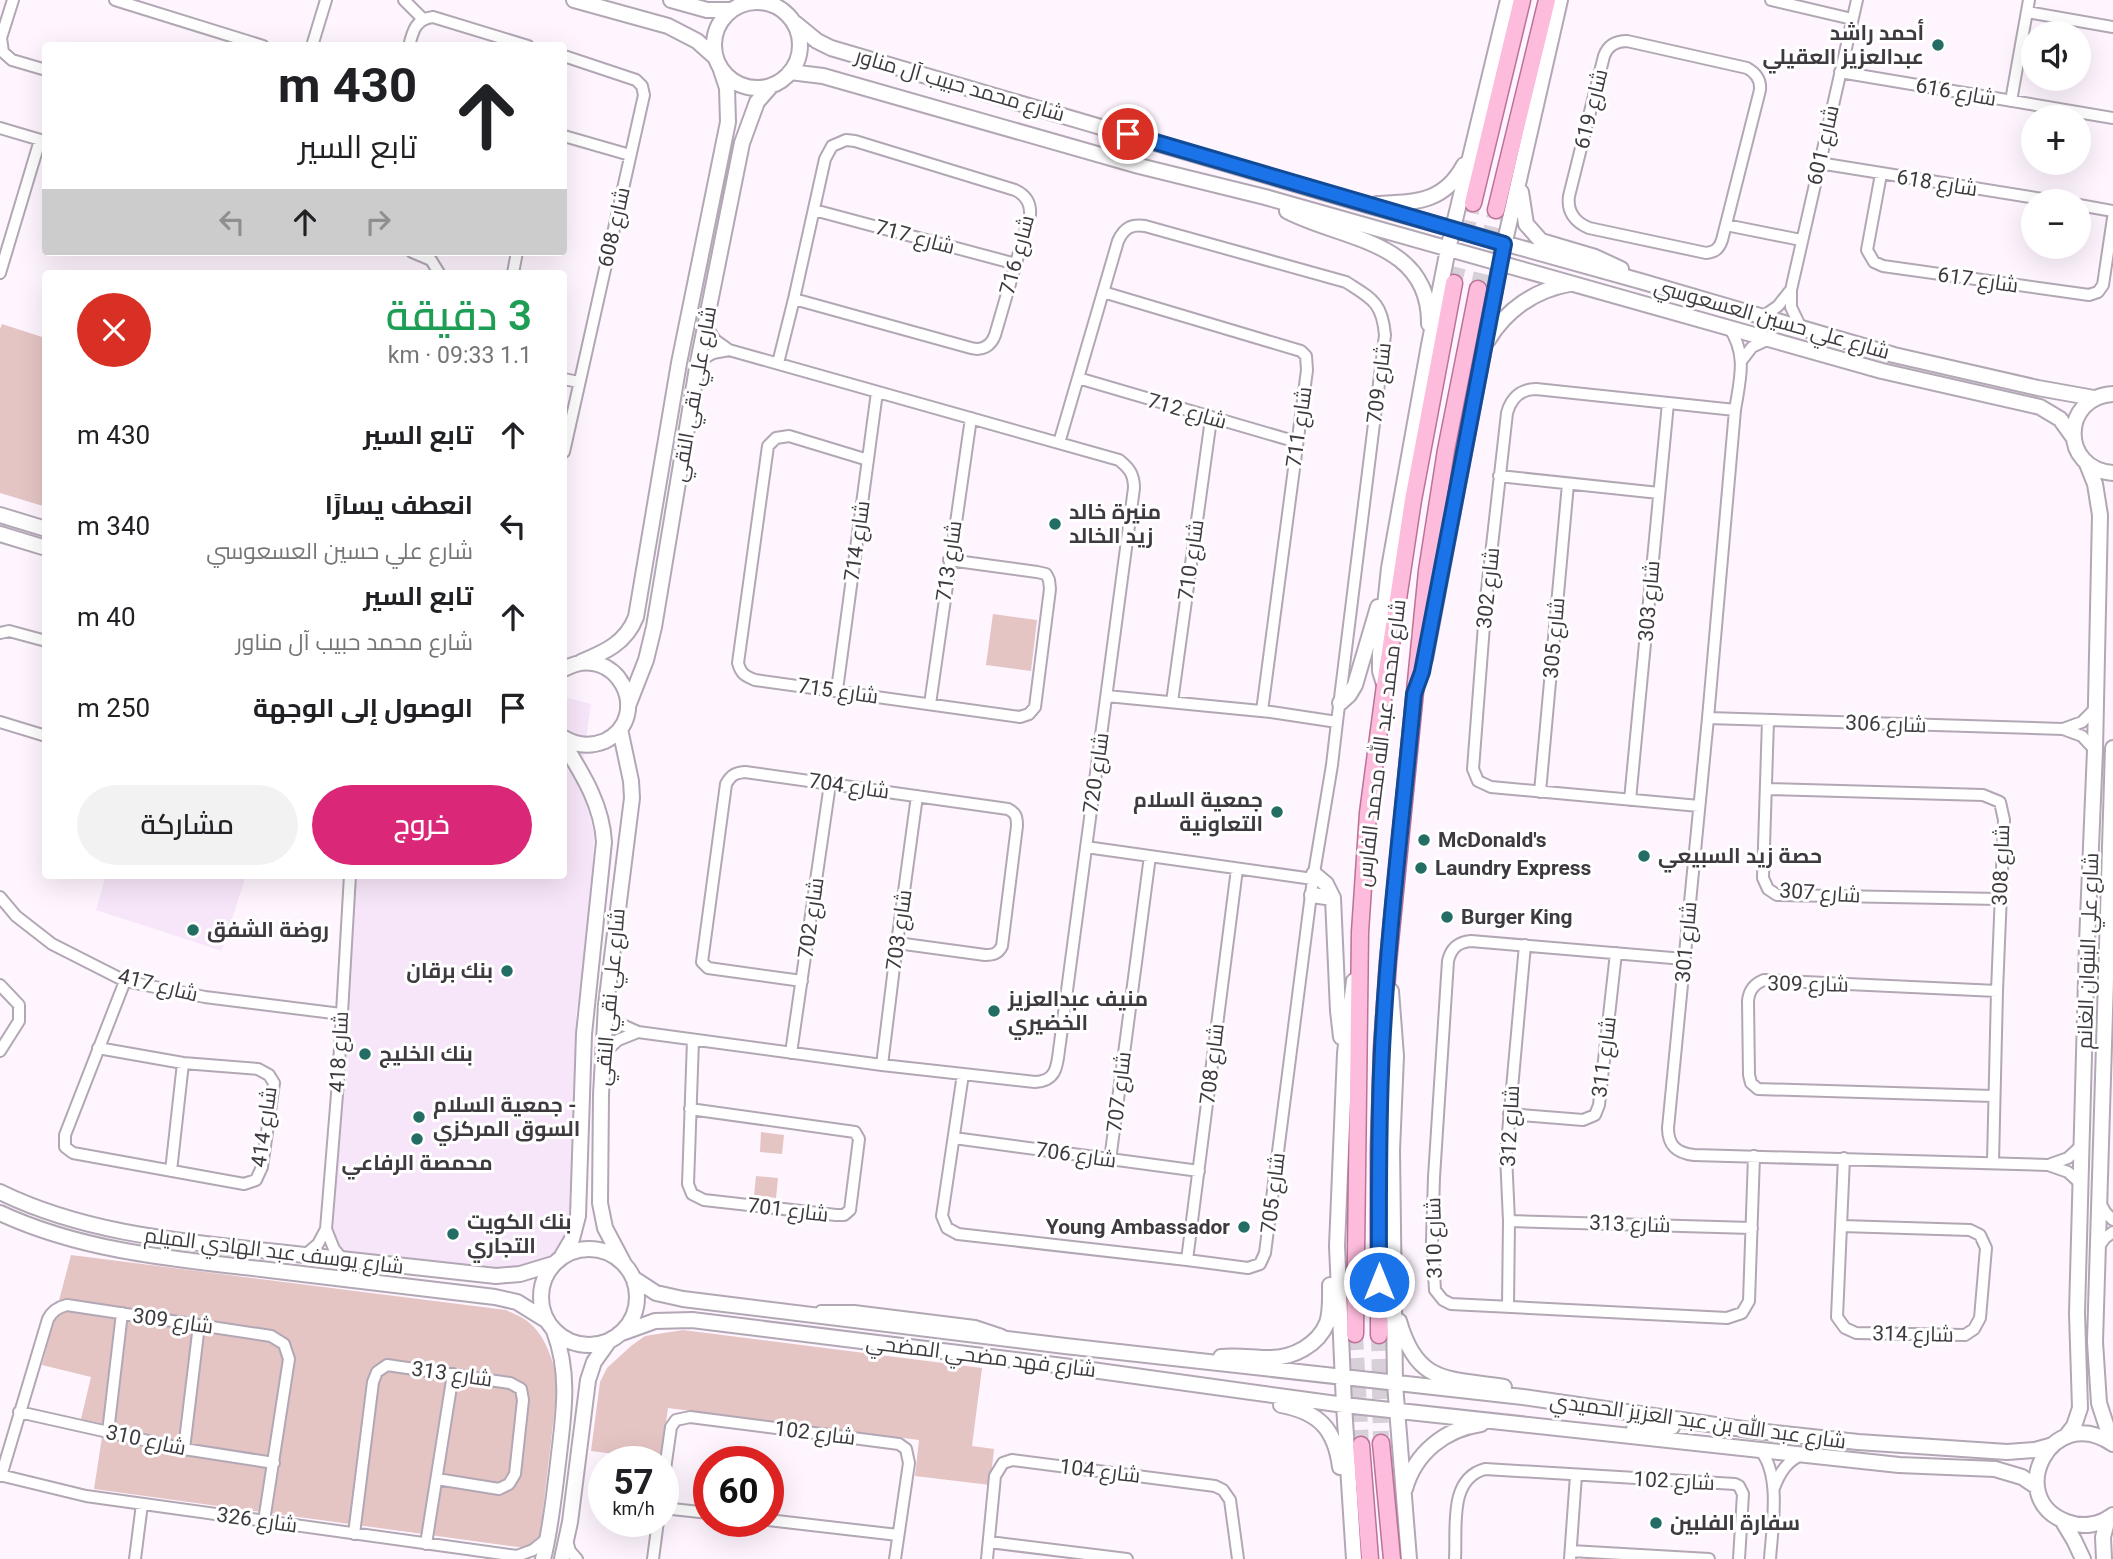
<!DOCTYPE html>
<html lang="ar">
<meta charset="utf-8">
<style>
:root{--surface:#fff;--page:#f2f2f2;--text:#202124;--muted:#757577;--accent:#db2777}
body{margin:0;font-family:Roboto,Cairo,sans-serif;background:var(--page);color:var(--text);direction:rtl;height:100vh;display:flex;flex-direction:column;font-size:26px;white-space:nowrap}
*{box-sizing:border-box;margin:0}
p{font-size:23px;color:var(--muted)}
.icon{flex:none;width:38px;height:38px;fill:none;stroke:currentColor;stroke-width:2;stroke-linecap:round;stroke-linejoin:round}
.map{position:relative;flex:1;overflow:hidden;direction:ltr}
.side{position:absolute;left:42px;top:270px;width:525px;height:609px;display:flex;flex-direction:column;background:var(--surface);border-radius:7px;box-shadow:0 7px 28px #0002;direction:rtl}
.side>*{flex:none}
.guide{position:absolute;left:42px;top:42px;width:525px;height:214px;border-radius:7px;box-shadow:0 7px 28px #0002;direction:rtl;background:#fff;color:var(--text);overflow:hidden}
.controls{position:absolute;left:2021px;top:21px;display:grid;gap:14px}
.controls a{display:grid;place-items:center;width:70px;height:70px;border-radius:50%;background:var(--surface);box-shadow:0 7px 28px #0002;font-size:35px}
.speed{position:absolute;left:588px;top:1446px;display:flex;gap:14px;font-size:35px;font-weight:700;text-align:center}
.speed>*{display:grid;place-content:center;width:91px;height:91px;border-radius:50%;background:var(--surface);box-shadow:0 7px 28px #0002;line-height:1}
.speed small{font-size:18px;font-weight:400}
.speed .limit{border:10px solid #d22;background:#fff;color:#111}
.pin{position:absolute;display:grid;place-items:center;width:60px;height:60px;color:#fff;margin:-30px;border:4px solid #fff;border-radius:50%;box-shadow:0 2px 7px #0007}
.me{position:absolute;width:77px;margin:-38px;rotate:0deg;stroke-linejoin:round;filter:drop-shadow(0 0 5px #0008)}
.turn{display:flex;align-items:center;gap:24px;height:147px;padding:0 35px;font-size:32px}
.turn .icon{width:91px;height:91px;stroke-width:2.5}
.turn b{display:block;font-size:49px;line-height:60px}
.lanes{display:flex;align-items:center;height:66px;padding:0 35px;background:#0003;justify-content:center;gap:35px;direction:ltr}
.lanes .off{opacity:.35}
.round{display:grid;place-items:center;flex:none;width:74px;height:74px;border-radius:37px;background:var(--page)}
.head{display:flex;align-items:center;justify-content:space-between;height:119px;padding:0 35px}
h1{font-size:42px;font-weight:600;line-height:52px;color:#1e9e55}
.cta{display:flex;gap:14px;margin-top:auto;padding:14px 35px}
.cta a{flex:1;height:80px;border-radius:42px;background:var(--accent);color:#fff;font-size:28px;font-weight:600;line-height:80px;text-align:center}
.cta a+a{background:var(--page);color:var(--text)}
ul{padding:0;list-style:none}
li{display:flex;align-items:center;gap:21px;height:91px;padding:0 35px}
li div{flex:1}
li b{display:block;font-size:26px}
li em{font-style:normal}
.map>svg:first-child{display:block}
.built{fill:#f7e6f9}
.green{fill:#e5c4c4}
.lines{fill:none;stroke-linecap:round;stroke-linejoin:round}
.primary-tunnel{stroke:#d8d0d9;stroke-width:16;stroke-dasharray:16 8;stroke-linecap:butt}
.street-casing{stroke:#b2a7b4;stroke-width:14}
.secondary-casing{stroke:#b2a7b4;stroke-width:18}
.primary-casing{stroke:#ba7296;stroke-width:19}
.street{stroke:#fff;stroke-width:10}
.secondary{stroke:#fff;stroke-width:14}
.primary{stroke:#fdbcdc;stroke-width:16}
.route-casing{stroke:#114b97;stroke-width:18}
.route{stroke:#1a73e8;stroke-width:12}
.poi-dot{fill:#246d65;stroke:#fff;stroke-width:2.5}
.labels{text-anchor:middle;stroke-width:6;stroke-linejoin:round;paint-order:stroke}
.poi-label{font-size:21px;font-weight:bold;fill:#3e3a3f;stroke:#fff;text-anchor:start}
.street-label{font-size:21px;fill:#3e3a3f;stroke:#fff}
</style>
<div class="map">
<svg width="2113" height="1559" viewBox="0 0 2113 1559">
<rect width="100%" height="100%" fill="#fef5ff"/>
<path class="built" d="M564,697L591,704L581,776L594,835L592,900L576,1014L577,1218L568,1240L553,1257L535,1266L503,1271L342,1253L330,1233L350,875H564Z
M106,875H246L222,951L96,910Z"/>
<path class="green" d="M2,324L45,338L46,498L43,506L0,493V329Z
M993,614L1037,620L1031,671L986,665Z
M761,1132L784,1135L782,1154L760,1152Z
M756,1176L778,1178L776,1198L754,1195Z
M71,1255L506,1310C513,1314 521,1316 527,1321C546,1335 553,1361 558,1382L540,1535C536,1544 529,1548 518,1547L94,1489L104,1424L81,1419L91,1377L42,1365Z
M683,1330L982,1368L972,1446L994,1449L990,1485L915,1476L919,1440L668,1408L661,1460L591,1451L600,1382L607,1368L631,1346L645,1336Z"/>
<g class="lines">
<path class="primary-tunnel" d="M1454,283L1473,203
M1478,289L1496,210
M1355,1334L1361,1445
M1379,1335L1381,1443"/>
<g class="street-casing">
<path id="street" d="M13,0L1,38L3,52L12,60L46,70
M115,0L263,46
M404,0L423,19
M1771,0L1852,19
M2027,12L2113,27
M1627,41L1747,68C1756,73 1761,80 1760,90L1722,240C1719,249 1715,252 1706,253L1589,228C1574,222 1567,211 1569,196L1604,56C1608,45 1616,41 1627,41Z
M312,46L326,0
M409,46C413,30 416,19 433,17L528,46
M564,56L636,80L642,86L644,95L564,452
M1840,72L2113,118
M2011,101L2029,0
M0,128L44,141
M564,136L630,155
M846,140L855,141L1015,190C1026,195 1031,203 1030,215L995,335C991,346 982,351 971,348L794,299L825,159L832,146Z
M1819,163L2055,201
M1881,174L1867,250L1874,262L1883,266L2089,295L2098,292L2103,285L2113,218
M2079,205L2113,211
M814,210L1016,264
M1726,225L1801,240
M412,252L431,260L439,273
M0,273L40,140
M513,273L517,252
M1103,292L1301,351L1306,356L1307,370L1262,711
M1762,317L1778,306L1789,292
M1728,326C1748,354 1740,379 1735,410L1708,718L1668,1128C1668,1146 1677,1153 1694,1155L2048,1165L2068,1172L2080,1183
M1801,328L1791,307V290L1857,0
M1742,360L1752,347L1769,339
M698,362L713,353L729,350
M778,363L794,299
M1078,378L1297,442
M564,379L578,382
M1059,443L1118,241C1124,228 1131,224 1145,226L1346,282C1372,299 1382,302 1385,335L1337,722L1271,712L1107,696
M868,460L789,436L776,438L768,446L738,663C741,674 745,676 755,680L1020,717L1029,714L1035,707L1050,589L1049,580L1046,574L1037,572L949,560
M1499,476L1659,493
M0,633L9,631L46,641
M837,690L877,392
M1172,702L1211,419
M930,704L971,418
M1708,718L2063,729L2082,736L2095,750
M1768,720L1763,878L1768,889L1777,895L2000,899
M0,722L46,736
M2063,729L2082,722L2096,708
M1767,789L1983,795L2000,802L2004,820L1997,991L1993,1162
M1540,792L1568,484
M1630,800L1668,403
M1699,806L1491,787L1478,781L1473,769L1486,599L1507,413C1511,398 1521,389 1536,389L1735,410
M1313,879L1332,765L1337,722
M0,897L16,916L52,944L125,981L205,997L341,1014
M1684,959L1471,941C1458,942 1451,948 1448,961L1434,1177L1432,1241L1435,1290L1443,1300L1451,1304L1727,1318L1742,1313L1749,1301L1754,1156
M802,981L708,968L702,962L726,784C731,775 735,773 745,772L1008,809C1016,813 1017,817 1017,826L1002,946C998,954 993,955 985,955L897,943
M0,985L19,1005V1021L0,1051
M606,1006L618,1023L638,1032L882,1065L1035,1082C1059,1081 1057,1062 1060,1043L1134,488C1134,474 1129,468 1119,460L729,350L715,340L706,325
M98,1048L183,1063L258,1069L269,1075L274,1083L262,1167L256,1180L244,1184L73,1153L65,1147V1135L125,981
M791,1053L830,784
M603,1054L618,1040L638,1032
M882,1065L897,943L917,796
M963,1074L942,1216L947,1228L958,1234L1187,1260L1248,1268L1260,1264L1265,1253L1313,879L1086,847
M1993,1096L1758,1089L1751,1083L1749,1075L1748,1001C1749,990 1754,984 1764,980L1997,991
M690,1109L855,1132L859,1139L850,1210L844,1215H836L704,1200L692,1194L688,1184L693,1040
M1509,1114L1583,1120L1595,1115L1599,1105L1616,953
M954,1138L1199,1171
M1110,1160L1150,856
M2051,1164L2068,1158L2081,1146
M171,1171L183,1063
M2100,1203L2106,1213L2113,1220
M1509,1221L1752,1228
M1842,1226L1970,1230L1980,1235L1986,1248L1980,1318L1974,1329L1965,1335L1856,1333L1845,1328L1837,1317L1844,1158
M326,1229L334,1249L343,1260
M2097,1249L2105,1238L2113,1232
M305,1255L318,1244L326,1229L338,1082L350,875
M1187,1260L1237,869
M1508,1306L1509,1221L1506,1155L1525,945
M821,1311H854L975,1326L1002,1335
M19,1412L184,1449L274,1463
M108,1432L122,1313
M184,1449L199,1325
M1759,1449C1782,1473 1772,1528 1770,1559
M0,1475L86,1496L517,1556L533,1550L548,1538
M1,1476L48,1319C52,1311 58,1307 67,1305L271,1336L284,1344L289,1359L264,1521
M663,1483L671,1427L676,1420L690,1417L899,1444L906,1449L909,1463L895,1559
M1774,1488C1780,1472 1787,1461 1803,1454
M663,1508L709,1513
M768,1520L898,1535
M354,1534L373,1382L377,1372L387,1365L510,1383L521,1389L523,1400L515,1474L509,1484L499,1489L437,1479
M567,1541L570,1551L577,1559
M989,1542L1127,1559
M426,1544L453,1374
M1571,1551L1709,1559
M135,1559L142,1504
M653,1559L658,1521
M987,1559L995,1476L1003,1463L1012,1460L1215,1486L1223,1490L1230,1500L1238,1559
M1455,1559C1457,1528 1448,1479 1485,1469L1735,1484L1739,1486L1743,1494L1739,1559
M1570,1559L1576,1475"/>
</g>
<g class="secondary-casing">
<path id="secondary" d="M574,0L668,26L697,41L715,57
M671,0L707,10H730
M714 45a43 43 0 1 1 86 0a43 43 0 1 1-86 0Z
M795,23L817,41L831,48L1367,205L1640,281L1894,355L2038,388L2094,398
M790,72L823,76L1139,166L1265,197L1882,371L2040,407L2060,419L2073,437
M1521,192L1526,224L1541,241L1595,257L1621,269
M1377,204C1415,202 1444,203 1464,165
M1287,211C1342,240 1430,240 1429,324
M1488,340C1506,310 1535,290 1569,284
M2113,394C2061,397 2060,469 2113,473
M0,515L46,529
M0,534L46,548
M1425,659L1500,263L1560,0
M581,662C605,652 626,643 636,617L679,363L728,122L727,88L720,67
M564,669C616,640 655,716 605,741C590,747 577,746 564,738
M1384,684L1380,671V653L1389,568L1429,345L1448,249L1508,0
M1340,703L1349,695L1355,685L1378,607
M628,706L646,660L654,627L698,362L742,143L757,102L771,86
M620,729L631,781L632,798L606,1005L601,1095L600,1203L605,1228L623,1262
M1314,874L1326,884L1333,898L1338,1011L1341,1037
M1312,895L1333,898
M1354,981L1345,1053L1337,1246L1344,1405L1354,1559
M1391,991L1396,1056L1392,1150L1395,1384L1409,1559
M0,1192C84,1233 177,1241 268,1251C344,1260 420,1268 496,1276L520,1274L553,1264
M0,1213C82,1251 172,1259 261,1269C339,1278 417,1288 495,1297L517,1302L546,1320
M541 1297a48 48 0 1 1 96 0a48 48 0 1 1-96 0Z
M562,1256L572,1239L578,1216L584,1034L604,842C602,805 583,775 564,744
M633,1278L656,1293L683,1299L1065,1346L1523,1397L1757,1431L1858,1442L2007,1452L2035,1450L2053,1445
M1399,1321C1417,1385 1448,1378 1504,1387
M619,1334L655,1321L692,1320L1063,1366L1344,1405L1899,1465L1995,1469L2022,1477L2037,1487
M1221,1357C1237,1355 1253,1358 1270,1358C1293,1358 1318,1345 1327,1323C1331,1311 1330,1298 1330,1285
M1281,1405C1319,1412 1335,1429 1340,1467
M1634,1436V1429L1639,1425L1672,1427
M2066,1436L2074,1426L2080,1408L2077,1313L2087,943L2095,750L2100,515L2095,484L2087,464
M2112,1443L2099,1403L2095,1342L2113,748
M2113,1444C2051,1401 2003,1499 2067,1522C2083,1528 2100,1525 2113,1515
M1405,1489C1415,1453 1445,1429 1481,1424
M2062,1520L2074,1540L2083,1559
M543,1559C551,1528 554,1495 558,1463C563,1418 571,1375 554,1331
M562,1559L570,1522L588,1380L594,1362L609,1341
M2104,1559L2103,1537L2108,1518"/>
</g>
<g class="primary-casing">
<path id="primary" d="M1473,203L1522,0
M1496,210L1547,0
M1355,1334L1360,932L1368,813L1385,685L1413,500L1454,283
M1379,1335V1149L1382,1049L1388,962L1427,571L1446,450L1478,289
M1381,1443L1392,1559
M1361,1445L1370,1559"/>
</g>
<use href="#street" class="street"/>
<use href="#secondary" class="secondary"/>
<use href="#primary" class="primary"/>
</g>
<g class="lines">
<g class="route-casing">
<path id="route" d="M1128,134L1504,244L1422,672L1414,694C1403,812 1388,930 1382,1049C1378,1126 1379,1204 1379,1282"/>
</g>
<use href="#route" class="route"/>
</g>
<g class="poi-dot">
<circle cx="1938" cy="45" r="7"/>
<circle cx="1055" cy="524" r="7"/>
<circle cx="1277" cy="812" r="7"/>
<circle cx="1424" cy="840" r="7"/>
<circle cx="1644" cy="856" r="7"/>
<circle cx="1421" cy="868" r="7"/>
<circle cx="1447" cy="917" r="7"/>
<circle cx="193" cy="930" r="7"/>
<circle cx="507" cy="971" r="7"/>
<circle cx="994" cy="1011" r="7"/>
<circle cx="365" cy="1054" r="7"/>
<circle cx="419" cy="1117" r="7"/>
<circle cx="417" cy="1139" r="7"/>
<circle cx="1244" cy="1227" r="7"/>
<circle cx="453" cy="1234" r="7"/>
<circle cx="1656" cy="1523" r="7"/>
</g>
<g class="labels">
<g class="poi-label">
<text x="1924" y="40" text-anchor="end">أحمد راشد<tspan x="1924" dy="24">عبدالعزيز العقيلي</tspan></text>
<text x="1069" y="519">منيرة خالد<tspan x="1069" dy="24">زيد الخالد</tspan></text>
<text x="1263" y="807" text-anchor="end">جمعية السلام<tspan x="1263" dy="24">التعاونية</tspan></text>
<text x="1438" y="847">McDonald's</text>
<text x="1658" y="863">حصة زيد السبيعي</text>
<text x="1435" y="875">Laundry Express</text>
<text x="1461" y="924">Burger King</text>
<text x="207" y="937">روضة الشفق</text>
<text x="493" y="978" text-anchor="end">بنك برقان</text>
<text x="1008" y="1006">منيف عبدالعزيز<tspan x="1008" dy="24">الخضيري</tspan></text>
<text x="379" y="1061">بنك الخليج</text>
<text x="433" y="1112">جمعية السلام -<tspan x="433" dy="24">السوق المركزي</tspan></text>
<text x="417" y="1170" text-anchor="middle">محمصة الرفاعي</text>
<text x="467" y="1229">بنك الكويت<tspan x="467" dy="24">التجاري</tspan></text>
<text x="1230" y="1234" text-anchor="end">Young Ambassador</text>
<text x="1670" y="1530">سفارة الفلبين</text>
</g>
<g class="street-label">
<text transform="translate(960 85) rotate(16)" y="7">شارع محمد حبيب آل مناور</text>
<text transform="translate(1956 92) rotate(10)" y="7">شارع 616</text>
<text transform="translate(1591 109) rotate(-76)" y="7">شارع 619</text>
<text transform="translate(1823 145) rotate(-77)" y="7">شارع 601</text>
<text transform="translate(1937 183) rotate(9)" y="7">شارع 618</text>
<text transform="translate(614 227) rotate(-77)" y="7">شارع 608</text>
<text transform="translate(915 237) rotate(15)" y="7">شارع 717</text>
<text transform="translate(1017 255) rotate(-75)" y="7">شارع 716</text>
<text transform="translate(1978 280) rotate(8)" y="7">شارع 617</text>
<text transform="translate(1772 319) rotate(16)" y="7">شارع علي حسين العسعوسي</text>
<text transform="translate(1379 383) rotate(-83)" y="7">شارع 709</text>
<text transform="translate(694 394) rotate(-80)" y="7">شارع علي نقي النقي</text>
<text transform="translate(1187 411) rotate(16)" y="7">شارع 712</text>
<text transform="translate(1299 427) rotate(-82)" y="7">شارع 711</text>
<text transform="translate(857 541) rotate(-82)" y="7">شارع 714</text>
<text transform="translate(1191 560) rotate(-82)" y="7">شارع 710</text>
<text transform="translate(949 561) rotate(-82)" y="7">شارع 713</text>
<text transform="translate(1488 588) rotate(-84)" y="7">شارع 302</text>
<text transform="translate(1649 601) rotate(-85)" y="7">شارع 303</text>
<text transform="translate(1554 638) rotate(-85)" y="7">شارع 305</text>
<text transform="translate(838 691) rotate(8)" y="7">شارع 715</text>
<text transform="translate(1886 724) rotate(2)" y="7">شارع 306</text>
<text transform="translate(1381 743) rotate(-83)" y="7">شارع محمد عبد الله محمد الفارس</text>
<text transform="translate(1096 773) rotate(-82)" y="7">شارع 720</text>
<text transform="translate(849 786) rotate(8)" y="7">شارع 704</text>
<text transform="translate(2001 865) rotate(-88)" y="7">شارع 308</text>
<text transform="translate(1820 893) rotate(4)" y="7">شارع 307</text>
<text transform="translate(811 918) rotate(-82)" y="7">شارع 702</text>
<text transform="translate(899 930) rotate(-82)" y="7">شارع 703</text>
<text transform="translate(1686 942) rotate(-85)" y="7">شارع 301</text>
<text transform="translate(2088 951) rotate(-88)" y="7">شارع علي البنوان الغانم</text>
<text transform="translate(1808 984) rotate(1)" y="7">شارع 309</text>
<text transform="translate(158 985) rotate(14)" y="7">شارع 417</text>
<text transform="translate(610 997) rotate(-85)" y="7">شارع علي نقي النقي</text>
<text transform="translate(339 1052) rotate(-87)" y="7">شارع 418</text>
<text transform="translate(1604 1057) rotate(-83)" y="7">شارع 311</text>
<text transform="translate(1212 1064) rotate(-83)" y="7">شارع 708</text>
<text transform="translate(1119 1092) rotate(-83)" y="7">شارع 707</text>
<text transform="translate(1510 1126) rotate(-87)" y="7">شارع 312</text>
<text transform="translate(264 1127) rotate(-82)" y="7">شارع 414</text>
<text transform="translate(1076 1155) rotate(8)" y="7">شارع 706</text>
<text transform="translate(1273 1193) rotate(-83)" y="7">شارع 705</text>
<text transform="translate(788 1210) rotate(7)" y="7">شارع 701</text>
<text transform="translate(1630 1224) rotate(2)" y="7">شارع 313</text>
<text transform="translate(1434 1238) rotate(-91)" y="7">شارع 310</text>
<text transform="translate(274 1251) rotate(7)" y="7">شارع يوسف عبد الهادي الميلم</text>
<text transform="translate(173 1321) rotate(8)" y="7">شارع 309</text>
<text transform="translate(1913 1334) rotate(1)" y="7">شارع 314</text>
<text transform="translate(981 1356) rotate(7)" y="7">شارع فهد مضحي المضحي</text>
<text transform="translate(452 1374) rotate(8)" y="7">شارع 313</text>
<text transform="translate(1698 1421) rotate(8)" y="7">شارع عبد الله بن عبد العزيز الحميدي</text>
<text transform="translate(815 1433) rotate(7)" y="7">شارع 102</text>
<text transform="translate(146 1440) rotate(12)" y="7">شارع 310</text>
<text transform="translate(1100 1471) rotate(7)" y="7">شارع 104</text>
<text transform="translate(1674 1481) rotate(3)" y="7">شارع 102</text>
<text transform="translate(257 1520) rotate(8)" y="7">شارع 326</text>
</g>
</g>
</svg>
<div class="controls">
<a><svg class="icon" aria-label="sound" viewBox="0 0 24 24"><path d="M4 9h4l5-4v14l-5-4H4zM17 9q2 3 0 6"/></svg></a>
<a>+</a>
<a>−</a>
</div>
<div class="speed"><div>57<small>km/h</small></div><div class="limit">60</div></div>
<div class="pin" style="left:1128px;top:134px;background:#d93025"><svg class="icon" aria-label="arrive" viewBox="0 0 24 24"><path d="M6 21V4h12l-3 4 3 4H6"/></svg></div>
<svg class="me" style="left:1379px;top:1282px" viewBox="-20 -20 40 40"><circle r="17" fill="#1a73e8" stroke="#fff" stroke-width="3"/><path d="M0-11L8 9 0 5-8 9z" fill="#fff"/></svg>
<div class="guide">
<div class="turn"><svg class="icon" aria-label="ahead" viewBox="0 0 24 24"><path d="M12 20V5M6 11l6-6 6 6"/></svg><div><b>430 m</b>تابع السير</div></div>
<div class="lanes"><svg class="icon off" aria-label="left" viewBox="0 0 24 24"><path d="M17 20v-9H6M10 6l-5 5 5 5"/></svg><svg class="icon" aria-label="ahead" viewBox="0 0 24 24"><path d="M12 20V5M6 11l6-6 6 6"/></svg><svg class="icon off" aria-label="right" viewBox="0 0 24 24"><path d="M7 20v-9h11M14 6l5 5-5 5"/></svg></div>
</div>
<section class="side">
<div class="head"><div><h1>3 دقيقة</h1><p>1.1 km · 09:33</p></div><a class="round" style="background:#d93025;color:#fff"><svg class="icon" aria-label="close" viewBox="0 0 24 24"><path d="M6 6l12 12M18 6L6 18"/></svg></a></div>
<ul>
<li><svg class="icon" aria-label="ahead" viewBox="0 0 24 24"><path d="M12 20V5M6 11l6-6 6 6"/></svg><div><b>تابع السير</b></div><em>430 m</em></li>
<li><svg class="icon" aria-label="left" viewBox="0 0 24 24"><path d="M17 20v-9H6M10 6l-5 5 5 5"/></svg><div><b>انعطف يسارًا</b><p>شارع علي حسين العسعوسي</p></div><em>340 m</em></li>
<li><svg class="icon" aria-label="ahead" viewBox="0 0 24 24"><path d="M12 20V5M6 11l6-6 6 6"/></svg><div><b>تابع السير</b><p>شارع محمد حبيب آل مناور</p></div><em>40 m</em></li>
<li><svg class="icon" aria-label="arrive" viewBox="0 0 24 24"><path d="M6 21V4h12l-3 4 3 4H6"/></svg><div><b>الوصول إلى الوجهة</b></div><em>250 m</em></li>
</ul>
<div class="cta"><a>خروج</a><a>مشاركة</a></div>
</section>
</div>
